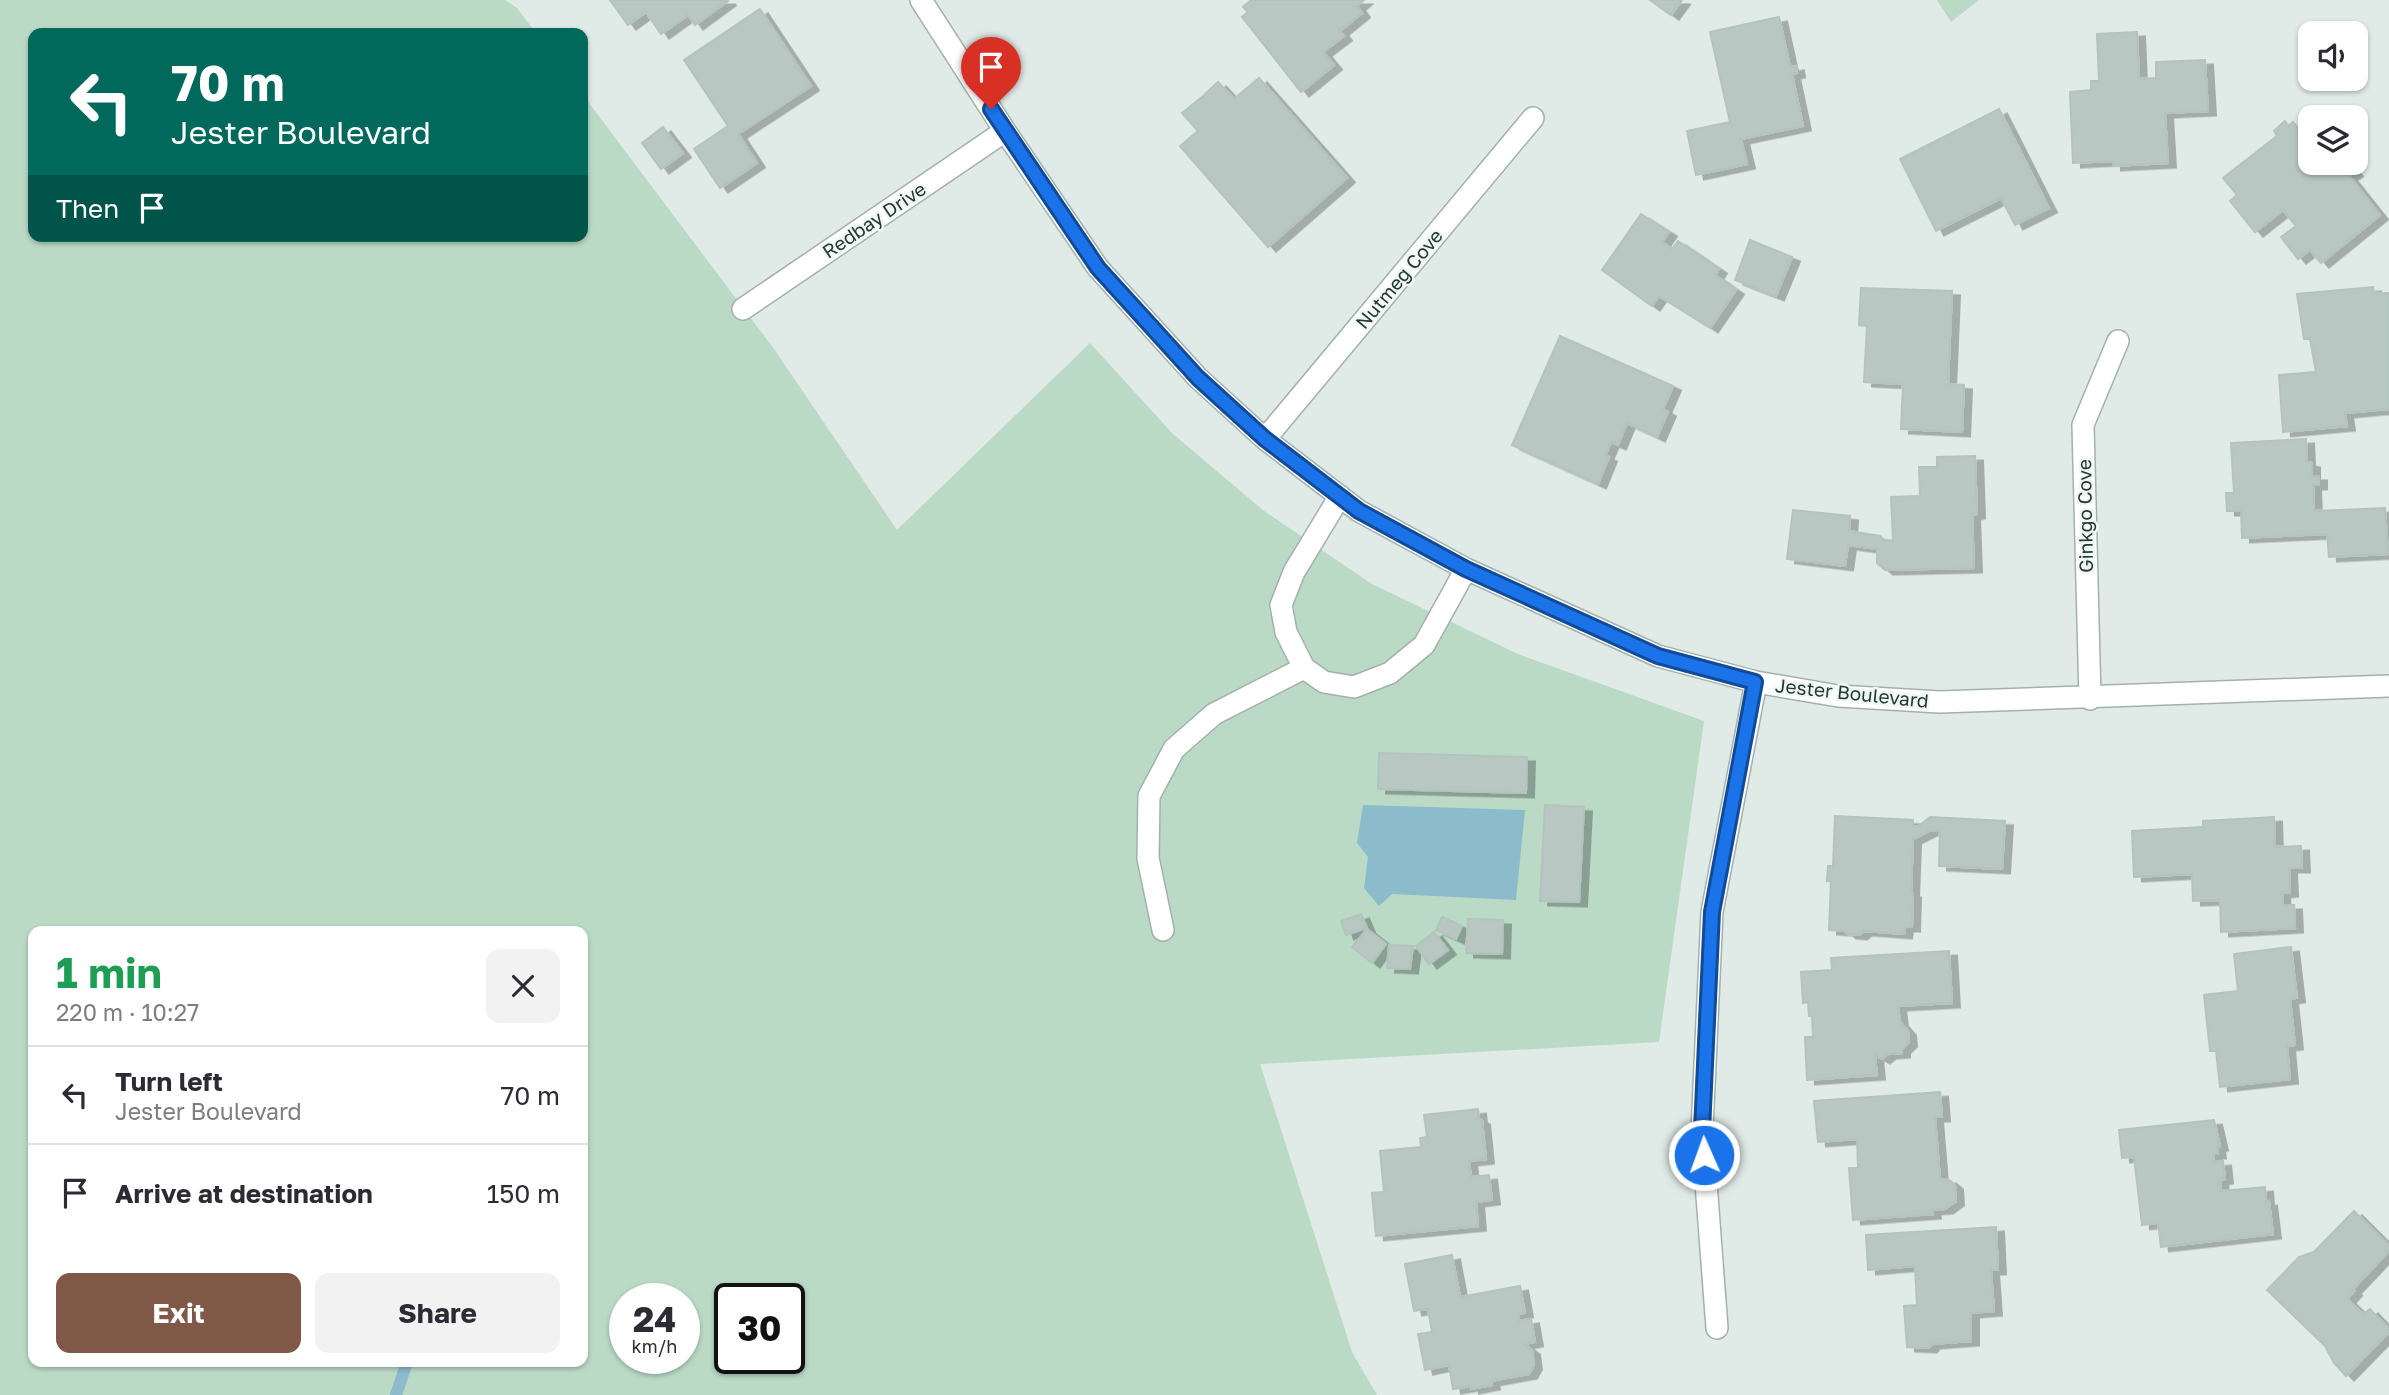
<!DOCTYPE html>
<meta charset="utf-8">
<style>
:root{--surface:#fff;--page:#f2f2f3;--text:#2b2b33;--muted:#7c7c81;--line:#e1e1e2;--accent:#805848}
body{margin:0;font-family:"Golos Text",sans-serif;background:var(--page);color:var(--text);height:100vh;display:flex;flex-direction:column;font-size:26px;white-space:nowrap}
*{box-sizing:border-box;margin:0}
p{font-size:23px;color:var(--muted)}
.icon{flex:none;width:38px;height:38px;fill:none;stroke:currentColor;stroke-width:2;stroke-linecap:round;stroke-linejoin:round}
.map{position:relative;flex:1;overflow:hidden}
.side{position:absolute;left:28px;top:926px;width:560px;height:441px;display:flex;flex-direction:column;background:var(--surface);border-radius:14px;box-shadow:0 2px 5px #0004}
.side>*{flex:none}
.hud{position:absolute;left:28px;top:28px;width:560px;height:214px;border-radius:14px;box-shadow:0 2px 5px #0004;background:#00695c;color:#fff;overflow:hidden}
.tools{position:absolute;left:2298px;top:21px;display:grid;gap:14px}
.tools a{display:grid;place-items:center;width:70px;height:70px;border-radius:14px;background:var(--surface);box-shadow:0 2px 5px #0004;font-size:35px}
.speed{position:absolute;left:609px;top:1283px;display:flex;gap:14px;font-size:35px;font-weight:700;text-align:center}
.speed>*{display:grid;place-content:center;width:91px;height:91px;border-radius:50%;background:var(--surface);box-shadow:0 2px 5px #0004;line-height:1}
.speed small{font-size:18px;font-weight:400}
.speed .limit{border:4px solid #111;border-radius:10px;background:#fff;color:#111}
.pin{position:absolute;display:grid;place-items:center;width:60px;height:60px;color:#fff;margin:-72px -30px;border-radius:50% 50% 50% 0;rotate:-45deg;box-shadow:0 0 7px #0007}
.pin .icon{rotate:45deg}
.me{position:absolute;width:77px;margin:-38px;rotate:358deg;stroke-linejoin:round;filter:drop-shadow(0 0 5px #0008)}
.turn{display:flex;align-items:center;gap:24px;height:147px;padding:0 28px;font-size:32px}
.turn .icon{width:91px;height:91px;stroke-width:2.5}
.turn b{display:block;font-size:49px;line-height:60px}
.then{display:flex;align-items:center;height:66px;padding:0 28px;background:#0003;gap:14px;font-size:26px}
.round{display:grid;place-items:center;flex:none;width:74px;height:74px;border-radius:14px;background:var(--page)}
.overview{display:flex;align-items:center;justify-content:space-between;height:119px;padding:0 28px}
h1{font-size:42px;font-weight:700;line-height:52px;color:#1e9e55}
.action{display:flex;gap:14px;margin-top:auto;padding:14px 28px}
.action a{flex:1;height:80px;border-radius:14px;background:var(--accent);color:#fff;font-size:28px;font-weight:700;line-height:80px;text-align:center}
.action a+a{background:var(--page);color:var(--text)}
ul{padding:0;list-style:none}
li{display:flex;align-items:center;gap:21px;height:98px;padding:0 28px;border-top:2px solid var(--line)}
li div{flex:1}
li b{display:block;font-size:26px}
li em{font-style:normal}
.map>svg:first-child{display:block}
.green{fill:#badac6;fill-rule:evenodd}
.water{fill:#8cbbcc}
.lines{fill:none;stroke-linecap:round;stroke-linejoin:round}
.stream{stroke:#8cbbcc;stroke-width:12}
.building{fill:#b9c7c3;stroke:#b3c3be;stroke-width:2;filter:url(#shadow)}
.minor-casing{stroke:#a3b1ae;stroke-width:24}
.minor{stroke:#fff;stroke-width:21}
.route-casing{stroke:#114b97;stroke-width:18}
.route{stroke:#1a73e8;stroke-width:12}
.labels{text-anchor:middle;stroke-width:5;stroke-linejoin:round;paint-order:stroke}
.street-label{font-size:19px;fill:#223935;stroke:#f0f7f4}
</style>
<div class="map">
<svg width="2389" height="1395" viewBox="0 0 2389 1395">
<defs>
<filter id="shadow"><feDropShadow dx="8" dy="4.5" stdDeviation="0" flood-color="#0004"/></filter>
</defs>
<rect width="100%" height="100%" fill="#e0eae7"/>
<path class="green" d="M0,0H505L517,8L536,33H33V236H583V95L774,349L897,530L1090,343L1173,434L1264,511L1372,584L1518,654L1704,721L1659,1042L1260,1064L1352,1352L1377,1395H0ZM33,931H583V1362H33ZM625,1298H684V1358H625ZM730,1298H789V1358H730Z
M1937,0H1979L1951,22Z"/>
<path class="water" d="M1363,805L1525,810L1516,900L1392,894L1379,906L1364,888L1368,857L1357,843Z"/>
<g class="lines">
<path class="stream" d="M396,1395L407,1362"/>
</g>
<path class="building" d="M610,0H727L728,1L695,25L688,15L661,34L646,12L628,25Z
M1251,0H1364L1357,6L1362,13L1340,31L1344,36L1323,52L1334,65L1301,92L1242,17L1248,12L1243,7Z
M1650,0H1682L1671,15Z
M760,9L811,86L738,134L757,163L720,188L694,149L728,126L684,60Z
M1779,17L1790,67L1796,66L1797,73L1792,74L1803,126L1741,139L1747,164L1696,175L1687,131L1730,122L1710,32Z
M2137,32L2139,79L2156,78V62L2205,60L2208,111L2165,113L2168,163L2113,166V161L2073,163L2070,92L2091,90V81H2099L2097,34Z
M1259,78L1347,178L1268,247L1180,146L1198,131L1182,113L1203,96L1218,82L1234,99Z
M1999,109L2049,208L2015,225L2001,198L1936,231L1900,159Z
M2285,121L2288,126L2293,122L2310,143V163H2340L2346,170L2351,167L2355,172L2349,176L2380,215L2321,263L2310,250L2298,259L2281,237L2296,226L2283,210L2255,232L2230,201L2237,195L2223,178L2277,136L2274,131Z
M663,127L683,153L661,169L642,143Z
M1641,214L1669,232L1662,242L1672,249L1678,241L1719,269L1715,275L1736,290L1710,328L1659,296L1652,306L1602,270Z
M1750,240L1792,257L1776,296L1735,280Z
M2373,287L2374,294L2389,293V409L2345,413L2347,426L2283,432L2279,375L2316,372L2310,339H2304L2297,294Z
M1861,288L1952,291L1948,384L1964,385L1962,432L1901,429L1903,384L1864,382L1867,326L1859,325Z
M1560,336L1673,386L1663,409L1668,412L1657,437L1627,423L1618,445L1611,442L1605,456L1609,457L1598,484L1512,445Z
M2306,439L2307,462L2312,463V476H2319V485H2313L2314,511L2385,508L2388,554L2329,557L2327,534L2242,538L2241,511H2227L2226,493H2234L2231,443Z
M1975,456L1977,514L1972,515L1974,568L1885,570L1877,563V549L1848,545L1845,566L1787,559L1793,510L1850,516L1849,531L1880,536L1885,541L1893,540L1891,497L1920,496L1919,467H1937V457Z
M1379,753L1527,757L1526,793L1378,789Z
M1545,805L1584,807L1579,902L1540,901Z
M1835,816L1913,820V826H1919L1930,817L2005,821L2002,869L1939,866L1940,831H1929L1913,839L1911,893H1913L1912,927H1905L1904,934L1864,931L1859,935L1848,934L1845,931L1829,930L1831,881H1827L1828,866H1833Z
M2274,817L2275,847L2301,846L2302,868H2289L2290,892L2282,893L2283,905H2294L2295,928L2221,932L2220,900L2193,901L2192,874L2134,877L2132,831L2203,827V821Z
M1361,914L1367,928L1346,935L1341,921Z
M1442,917L1462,926L1456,939L1436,930Z
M1468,919L1503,920L1502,954L1466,953Z
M1367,929L1386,944L1372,963L1352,947Z
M1434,932L1448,950L1429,964L1416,946Z
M1389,945L1413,946L1410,969L1387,968Z
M2291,947L2297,998L2290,999L2295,1045L2287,1046L2290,1079L2220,1087L2216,1051H2210L2204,995L2238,991L2234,954Z
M1949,951L1952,1003L1898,1006L1900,1022L1908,1031L1909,1042L1902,1049V1053L1888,1054L1882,1059L1875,1055L1877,1075L1807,1080L1805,1037H1813L1812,1016H1809L1808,1002L1803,1003L1801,972L1832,970L1831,958Z
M1940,1092L1942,1117H1935L1940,1179H1948L1955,1185L1956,1201L1945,1209L1932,1210L1933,1214L1853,1220L1849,1168H1858L1857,1139L1818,1142L1814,1101Z
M1478,1109L1479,1119L1482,1120L1486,1159L1469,1161L1471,1177L1489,1175L1492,1200L1476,1202L1478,1226L1376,1236L1372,1193L1384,1192L1380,1151L1421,1147L1420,1138L1427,1137L1424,1115Z
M2214,1120L2220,1146L2217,1147L2218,1154H2213L2214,1162L2223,1161L2225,1179L2220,1180L2221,1191L2265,1187L2266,1202L2269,1201L2273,1234L2161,1247L2158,1223L2142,1225L2134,1157L2122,1158L2119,1130Z
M2354,1211L2389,1246V1251L2352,1290L2354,1291L2347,1299L2363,1314L2370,1309L2389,1329V1332L2346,1376L2334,1363L2325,1346L2267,1290L2299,1257L2314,1252Z
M1996,1227L1998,1270H1991L1994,1311L1971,1313V1341L1932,1344L1929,1348L1907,1347L1904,1306L1917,1305L1915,1266L1868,1270L1866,1235Z
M1452,1255L1460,1297L1520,1286L1525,1313L1518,1314L1519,1321L1531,1319L1535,1342L1524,1344L1532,1350L1534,1365L1529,1374L1491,1381L1492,1385L1471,1389V1386L1453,1389L1449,1365L1425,1370L1418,1334L1432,1332L1428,1309L1414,1311L1405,1264Z"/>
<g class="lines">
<g class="minor-casing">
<path id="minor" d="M921,0L1005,131L1098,268L1198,378L1265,439L1359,511L1466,569L1658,656L1756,682L1838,696L1940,702L2389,686
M743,309L1005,131
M1265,439L1533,118
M1340,496L1294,572L1281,605L1286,632L1304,668L1324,682L1354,687L1390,673L1424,645L1466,569
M2090,699L2083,425L2118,341
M1163,930L1148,858L1149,796L1174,749L1214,714L1304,668
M1717,1328L1702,1130L1712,912L1756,682"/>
</g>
<use href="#minor" class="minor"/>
</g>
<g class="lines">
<g class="route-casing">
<path id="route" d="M991,109L1098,268L1198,378L1265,439L1359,511L1466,569L1658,656L1755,682L1712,912L1702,1130L1704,1155"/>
</g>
<use href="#route" class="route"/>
</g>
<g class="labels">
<g class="street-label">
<text transform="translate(874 220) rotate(-34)" y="7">Redbay Drive</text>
<text transform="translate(1399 279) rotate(-50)" y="7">Nutmeg Cove</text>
<text transform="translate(2085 516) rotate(-91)" y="7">Ginkgo Cove</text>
<text transform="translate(1852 693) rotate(6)" y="7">Jester Boulevard</text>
</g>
</g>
</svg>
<div class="tools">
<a><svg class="icon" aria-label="sound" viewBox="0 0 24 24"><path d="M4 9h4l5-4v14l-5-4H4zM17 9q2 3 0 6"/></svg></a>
<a><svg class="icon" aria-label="layers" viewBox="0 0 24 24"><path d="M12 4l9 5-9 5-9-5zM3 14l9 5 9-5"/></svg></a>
</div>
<div class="speed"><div>24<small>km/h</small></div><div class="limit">30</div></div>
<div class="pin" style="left:991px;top:109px;background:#d93025"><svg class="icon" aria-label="arrive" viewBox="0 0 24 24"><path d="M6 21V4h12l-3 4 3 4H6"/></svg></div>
<svg class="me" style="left:1704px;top:1155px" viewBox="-20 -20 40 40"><circle r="17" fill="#1a73e8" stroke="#fff" stroke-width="3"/><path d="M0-11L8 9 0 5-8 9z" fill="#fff"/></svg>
<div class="hud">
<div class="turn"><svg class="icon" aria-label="left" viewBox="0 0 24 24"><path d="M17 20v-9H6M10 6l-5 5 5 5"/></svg><div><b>70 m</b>Jester Boulevard</div></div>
<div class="then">Then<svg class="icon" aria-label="arrive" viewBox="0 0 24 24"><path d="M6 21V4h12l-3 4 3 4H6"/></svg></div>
</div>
<section class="side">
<div class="overview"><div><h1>1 min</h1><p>220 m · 10:27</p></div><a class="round"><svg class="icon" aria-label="close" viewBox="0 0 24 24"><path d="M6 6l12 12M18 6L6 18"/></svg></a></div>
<ul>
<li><svg class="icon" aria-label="left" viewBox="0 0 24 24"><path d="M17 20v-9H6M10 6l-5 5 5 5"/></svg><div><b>Turn left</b><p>Jester Boulevard</p></div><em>70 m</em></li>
<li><svg class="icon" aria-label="arrive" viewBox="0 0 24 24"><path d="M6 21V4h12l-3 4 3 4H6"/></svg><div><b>Arrive at destination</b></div><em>150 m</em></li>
</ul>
<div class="action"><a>Exit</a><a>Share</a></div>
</section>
</div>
